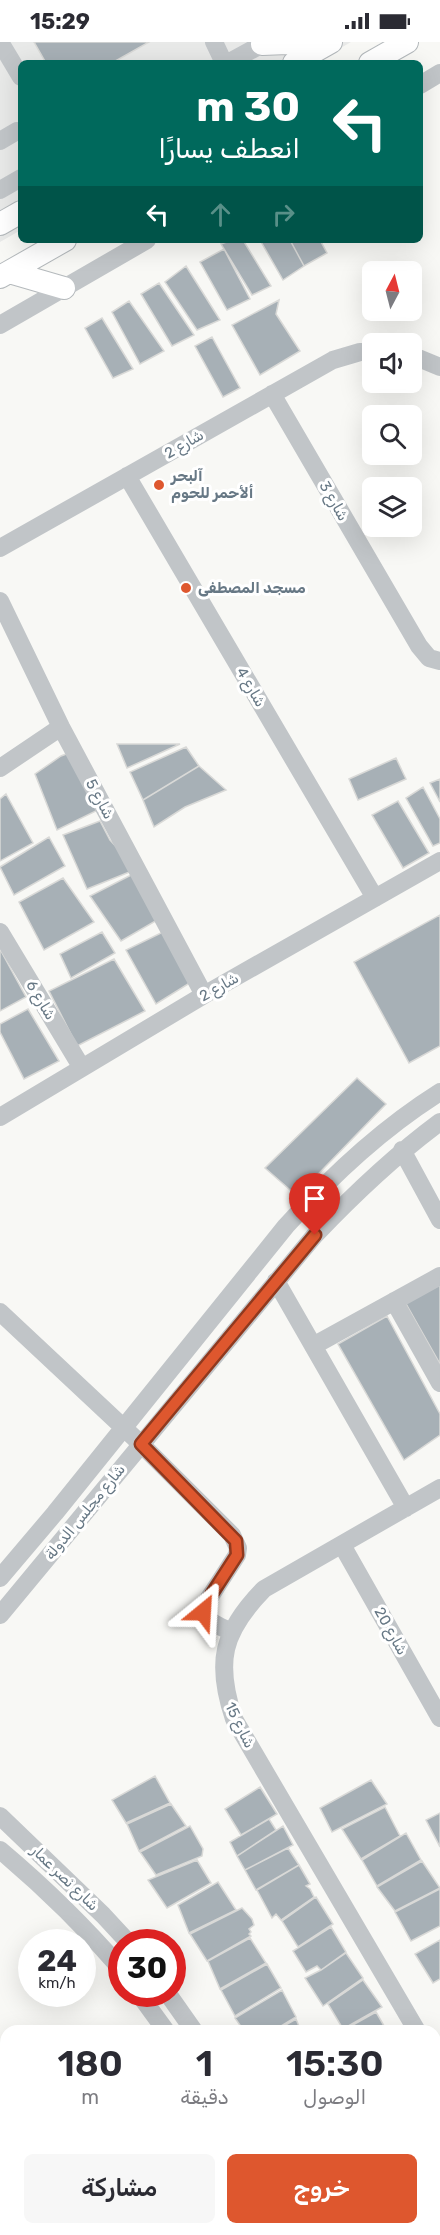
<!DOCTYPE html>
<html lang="ar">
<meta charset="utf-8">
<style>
:root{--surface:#fff;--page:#f7f7f7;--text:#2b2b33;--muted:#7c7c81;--accent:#de572e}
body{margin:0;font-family:Rubik,Cairo,sans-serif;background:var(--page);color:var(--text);direction:rtl;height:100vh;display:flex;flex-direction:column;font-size:22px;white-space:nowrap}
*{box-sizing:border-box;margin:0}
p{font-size:20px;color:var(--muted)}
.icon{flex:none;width:33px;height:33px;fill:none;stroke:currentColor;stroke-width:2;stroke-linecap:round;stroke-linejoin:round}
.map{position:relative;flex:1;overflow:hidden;direction:ltr}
.drawer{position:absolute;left:0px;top:1983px;width:441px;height:210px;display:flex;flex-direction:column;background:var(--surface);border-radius:18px 18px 0 0;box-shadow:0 6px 24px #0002;direction:rtl}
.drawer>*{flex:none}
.hud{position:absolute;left:18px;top:18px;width:405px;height:183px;border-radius:9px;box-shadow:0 6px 24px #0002;direction:rtl;background:#00695c;color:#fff;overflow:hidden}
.needle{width:39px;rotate:7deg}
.controls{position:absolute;left:362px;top:219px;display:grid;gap:12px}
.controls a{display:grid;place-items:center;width:60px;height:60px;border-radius:9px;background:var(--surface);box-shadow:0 6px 24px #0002;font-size:30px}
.speed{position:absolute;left:18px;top:1887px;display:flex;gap:12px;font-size:30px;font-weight:700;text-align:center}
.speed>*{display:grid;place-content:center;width:78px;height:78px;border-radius:50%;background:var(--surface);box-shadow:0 6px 24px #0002;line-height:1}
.speed small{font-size:15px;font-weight:400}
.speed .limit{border:9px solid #d22;background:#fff;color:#111}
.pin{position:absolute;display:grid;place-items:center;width:51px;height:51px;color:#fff;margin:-62px -26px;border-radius:50% 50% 50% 0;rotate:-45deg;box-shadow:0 0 6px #0007}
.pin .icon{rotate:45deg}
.me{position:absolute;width:66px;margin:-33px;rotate:27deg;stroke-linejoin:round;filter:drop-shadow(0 0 4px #0008)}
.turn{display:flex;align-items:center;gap:21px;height:126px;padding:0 24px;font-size:27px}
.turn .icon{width:78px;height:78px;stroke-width:2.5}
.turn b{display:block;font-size:42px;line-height:51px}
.lanes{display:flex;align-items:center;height:57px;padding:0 24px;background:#0003;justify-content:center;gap:30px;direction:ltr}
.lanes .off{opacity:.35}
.eta{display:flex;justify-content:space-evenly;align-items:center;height:102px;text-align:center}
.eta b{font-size:36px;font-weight:600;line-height:42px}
.primary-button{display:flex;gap:12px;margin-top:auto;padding:12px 24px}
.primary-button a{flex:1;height:69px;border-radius:9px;background:var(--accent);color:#fff;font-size:24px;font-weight:600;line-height:69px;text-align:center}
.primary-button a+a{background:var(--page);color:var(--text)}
.status{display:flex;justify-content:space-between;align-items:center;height:42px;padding:0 30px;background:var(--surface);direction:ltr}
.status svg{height:16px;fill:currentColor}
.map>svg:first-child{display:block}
.built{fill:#e8e9e8}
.building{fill:#a7b0b6;stroke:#d9d9d7;stroke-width:1.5}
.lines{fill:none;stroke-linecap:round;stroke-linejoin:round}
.major-casing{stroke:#b4b9bc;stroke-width:24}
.minor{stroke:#c1c5c8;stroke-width:18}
.major{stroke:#fff;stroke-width:22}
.route-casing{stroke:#90391e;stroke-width:15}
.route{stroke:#de572e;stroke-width:10}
.poi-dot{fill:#de572e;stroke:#fff;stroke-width:2}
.labels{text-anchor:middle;stroke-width:6;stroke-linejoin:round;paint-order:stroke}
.street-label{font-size:15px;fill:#677885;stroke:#fff}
.poi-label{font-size:15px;font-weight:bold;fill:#677885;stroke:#fff;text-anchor:start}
</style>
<div class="status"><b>15:29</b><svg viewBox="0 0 49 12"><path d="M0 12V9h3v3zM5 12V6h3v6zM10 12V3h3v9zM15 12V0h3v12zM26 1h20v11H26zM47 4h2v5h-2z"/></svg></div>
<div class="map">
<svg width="440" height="2193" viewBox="0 0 440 2193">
<rect width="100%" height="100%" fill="#f8f8f5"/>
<path class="built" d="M0,0H351L315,21H21V188L0,200Z"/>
<path class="building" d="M34,0H149L112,21H46Z
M232,198H243L271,244L252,253L221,202Z
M260,198H290L304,224L283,238Z
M290,198H320L327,211L304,224Z
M224,207L250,257L227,268L200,220Z
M186,224L220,278L197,288L165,240Z
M159,241L194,293L172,304L141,252Z
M279,258L276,272L300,309L260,333L232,283Z
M129,259L164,309L140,322L112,270Z
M102,276L133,327L113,336L85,286Z
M212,295L240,346L223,355L195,304Z
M117,702H180L127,726Z
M186,705L199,724L143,758L130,730Z
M74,709L98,768L57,788L35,732L61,714Z
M396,716L406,737L358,758L349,737Z
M199,724L226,748L185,765L154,785L143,758Z
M440,737V760L430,741Z
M423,745L440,777V801L433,804L406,756Z
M6,752L33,801L0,819V757Z
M398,759L429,811L403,826L372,773Z
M100,779L110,798L137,827L87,847L63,793Z
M49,795L65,824L14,853L0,825Z
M135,831L159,877L121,899L90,854Z
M63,836L94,880L44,908L19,860Z
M440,873V1004L409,1021L354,920Z
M165,889L193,939L156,962L126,908Z
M102,890L115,911L71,936L60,912Z
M1,909L26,955L0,969V910Z
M114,917L145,969L77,1004L49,949Z
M28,967L59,1019L24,1037L0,990V982Z
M357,1036L386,1062L297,1154L265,1126Z
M440,1243V1322L405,1260Z
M387,1274L440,1372V1393L404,1418L338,1302Z
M155,1734L170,1761L126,1781L112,1758Z
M371,1738L387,1762L332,1790L320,1766Z
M260,1745L277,1772L241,1793L225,1767Z
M171,1762L186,1784L139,1809L127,1782Z
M385,1765L400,1794L361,1817L342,1787Z
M440,1771V1805L426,1778Z
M269,1777L276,1788L237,1814L230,1800Z
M190,1784L203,1807L202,1814L156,1833L140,1810Z
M283,1784L293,1803L245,1828L237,1814Z
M406,1791L421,1818L377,1844L362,1818Z
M288,1806L299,1823L256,1848L245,1828Z
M197,1818L211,1841L167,1866L148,1838Z
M422,1819L440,1846L395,1869L377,1845Z
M299,1823L310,1842L306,1844L310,1847L314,1855L281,1878L276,1872L272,1876L257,1848Z
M218,1840L236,1868L189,1891L178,1863Z
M440,1847V1884L411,1899L395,1870Z
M316,1855L333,1882L298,1905L282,1879Z
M242,1866L252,1877L254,1883L249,1887L251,1890L249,1892L251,1894L207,1919L190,1892Z
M331,1885L346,1910L321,1928L317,1924L306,1930L293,1909Z
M250,1896L266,1921L220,1947L208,1919Z
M440,1898V1937L433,1941L415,1912Z
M346,1911L363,1936L323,1964L305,1936L321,1928Z
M267,1922L281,1946L235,1974L221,1948Z
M363,1938L382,1965L343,1987L328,1962Z
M282,1948L296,1975L273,1989H244L235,1976Z
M376,1970L387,1989H342Z
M296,1977L301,1989H275Z
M435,2060L440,2069V2078L435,2081Z
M440,2095V2138L435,2129V2098Z
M435,2131L440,2140V2152L435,2155Z
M351,2187H383L372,2193H355Z"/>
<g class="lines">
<g class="major-casing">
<path id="major" d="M262,2L313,0
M294,21L331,0
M370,21L407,0
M0,182L21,170
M9,230L64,246
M0,235L65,198"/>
</g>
<path class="minor" d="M0,0L21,35
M214,0L224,21
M228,21L266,0
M420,43L440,31
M0,99L17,89
M0,148L21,136
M0,283L147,198
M411,313L440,325
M272,352L419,604L429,616L440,619
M127,434L375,856
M0,506L333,318L360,310H372
M0,559L61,685L204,953
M0,726L61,685
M0,890L82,1026
M0,1075L204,953L440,819
M402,1108L440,1178
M276,1239L406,1466
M394,1259L440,1341
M0,1270L141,1402L232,1493L238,1506L237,1513L204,1564C203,1580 220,1584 232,1590
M313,1304L440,1234
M342,1503L440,1676
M0,1536L55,1471L286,1184C332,1133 381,1087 440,1050
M0,1573L315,1193C354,1152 394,1114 440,1080
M0,1774L103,1873L128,1900
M0,1808C44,1845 84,1884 122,1928
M139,1952L166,1989
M168,1952L194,1989
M417,1989L234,1677C215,1620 222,1590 264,1547L440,1446
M435,2020L440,2028
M0,2119L6,2116
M435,2177L440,2174
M62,2187L65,2193
M279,2187L282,2193
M309,2187L313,2193
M408,2193L418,2187"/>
<use href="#major" class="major"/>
</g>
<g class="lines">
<g class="route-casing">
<path id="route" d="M203,1570L204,1564L237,1513L236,1499L141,1402L315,1193"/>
</g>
<use href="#route" class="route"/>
</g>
<g class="poi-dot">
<circle cx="159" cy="443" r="6"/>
<circle cx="186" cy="546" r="6"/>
</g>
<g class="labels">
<g class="street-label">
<text transform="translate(184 402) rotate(-30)" y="5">شارع 2</text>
<text transform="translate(334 459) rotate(60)" y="5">شارع 3</text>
<text transform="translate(251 645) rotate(60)" y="5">شارع 4</text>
<text transform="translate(100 757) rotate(62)" y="5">شارع 5</text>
<text transform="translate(219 945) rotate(-29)" y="5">شارع 2</text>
<text transform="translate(41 958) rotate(59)" y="5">شارع 6</text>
<text transform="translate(85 1470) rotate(-51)" y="5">شارع مجلس الدولة</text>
<text transform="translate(391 1589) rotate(61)" y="5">شارع 20</text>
<text transform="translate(240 1683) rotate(64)" y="5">شارع 15</text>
<text transform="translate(65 1836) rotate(44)" y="5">شارع نصر عمار</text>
</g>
<g class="poi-label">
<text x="171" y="439">آلبحر<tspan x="171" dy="17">ألأحمر للحوم</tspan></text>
<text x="198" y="551">مسجد المصطفى</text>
</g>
</g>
</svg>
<div class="controls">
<a><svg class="needle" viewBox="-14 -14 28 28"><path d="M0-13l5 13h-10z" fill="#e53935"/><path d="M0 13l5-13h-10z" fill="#7c7c81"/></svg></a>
<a><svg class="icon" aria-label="sound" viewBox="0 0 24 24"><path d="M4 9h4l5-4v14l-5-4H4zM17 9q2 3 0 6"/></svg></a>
<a><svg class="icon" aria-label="search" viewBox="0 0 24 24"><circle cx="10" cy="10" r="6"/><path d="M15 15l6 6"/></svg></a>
<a><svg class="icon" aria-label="layers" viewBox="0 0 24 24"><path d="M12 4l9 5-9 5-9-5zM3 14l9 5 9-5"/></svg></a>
</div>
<div class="speed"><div>24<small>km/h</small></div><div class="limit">30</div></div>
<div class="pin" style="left:315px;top:1193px;background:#d93025"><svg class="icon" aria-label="arrive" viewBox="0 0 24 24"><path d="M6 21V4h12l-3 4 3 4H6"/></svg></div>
<svg class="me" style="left:203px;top:1570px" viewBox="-20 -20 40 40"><path d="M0-17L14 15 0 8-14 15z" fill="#de572e" stroke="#fff" stroke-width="4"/></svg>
<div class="hud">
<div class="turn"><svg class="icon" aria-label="left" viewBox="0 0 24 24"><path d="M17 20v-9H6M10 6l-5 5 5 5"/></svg><div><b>30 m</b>انعطف يسارًا</div></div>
<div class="lanes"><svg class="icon" aria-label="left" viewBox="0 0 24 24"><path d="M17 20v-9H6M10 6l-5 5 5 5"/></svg><svg class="icon off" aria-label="ahead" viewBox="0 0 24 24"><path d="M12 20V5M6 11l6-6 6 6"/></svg><svg class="icon off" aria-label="right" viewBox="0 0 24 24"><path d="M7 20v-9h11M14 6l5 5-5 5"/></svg></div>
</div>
<section class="drawer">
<div class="eta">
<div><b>15:30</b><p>الوصول</p></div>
<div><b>1</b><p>دقيقة</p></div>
<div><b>180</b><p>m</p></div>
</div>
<div class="primary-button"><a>خروج</a><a>مشاركة</a></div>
</section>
</div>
